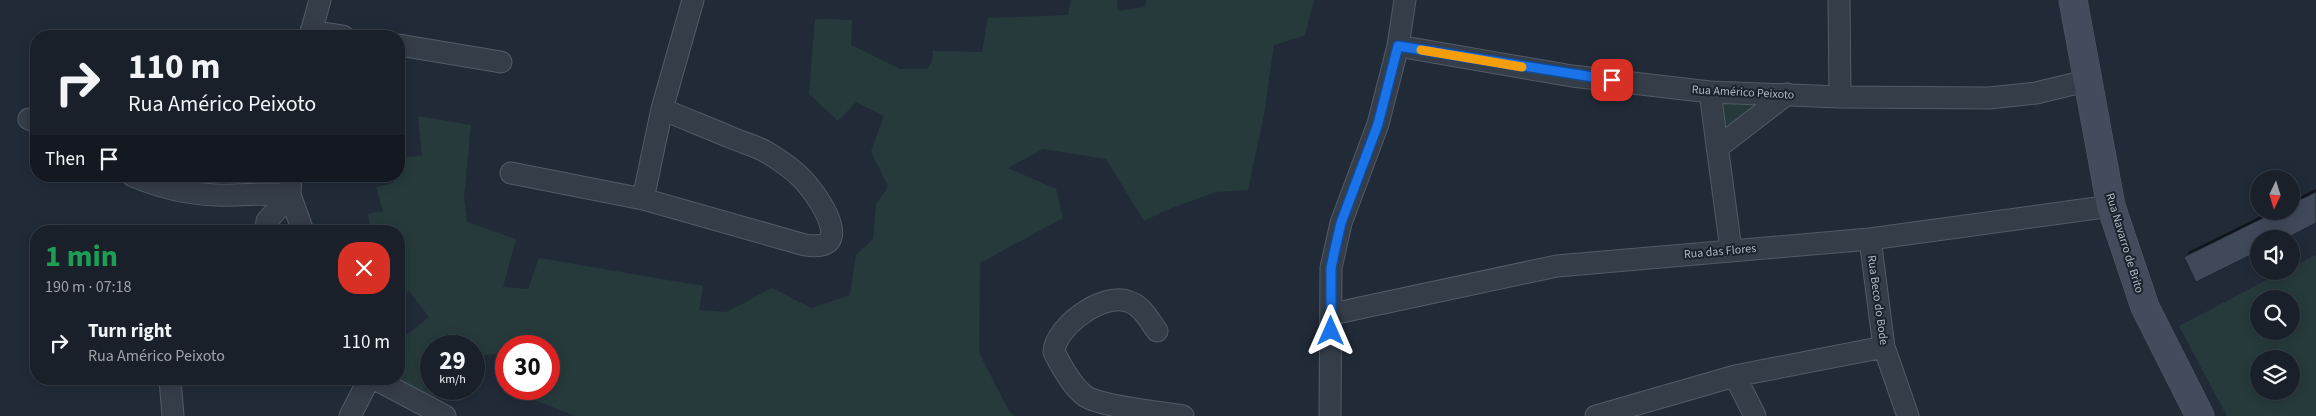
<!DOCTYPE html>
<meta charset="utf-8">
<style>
:root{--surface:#19202a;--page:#222832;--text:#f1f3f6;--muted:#9fa3a8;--line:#373e47}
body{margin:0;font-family:"Source Sans 3",sans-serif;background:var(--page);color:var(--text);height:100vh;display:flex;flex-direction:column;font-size:19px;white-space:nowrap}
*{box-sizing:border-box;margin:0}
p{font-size:16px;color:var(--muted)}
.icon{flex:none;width:28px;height:28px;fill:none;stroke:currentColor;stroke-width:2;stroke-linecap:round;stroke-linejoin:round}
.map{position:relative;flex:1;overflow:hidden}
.side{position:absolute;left:30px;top:225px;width:375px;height:160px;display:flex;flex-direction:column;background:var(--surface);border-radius:20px;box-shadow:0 2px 12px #0003,0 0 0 1px var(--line)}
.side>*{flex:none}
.guide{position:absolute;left:30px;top:30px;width:375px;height:152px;border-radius:20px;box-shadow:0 2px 12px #0003,0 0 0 1px var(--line);background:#19202a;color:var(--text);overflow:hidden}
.needle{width:32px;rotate:184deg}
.controls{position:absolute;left:2250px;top:170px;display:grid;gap:10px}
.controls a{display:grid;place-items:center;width:50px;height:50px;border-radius:50%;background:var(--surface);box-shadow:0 2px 12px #0003,0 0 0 1px var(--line);font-size:25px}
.speed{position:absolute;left:420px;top:335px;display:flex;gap:10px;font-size:25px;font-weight:700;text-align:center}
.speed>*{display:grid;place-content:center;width:65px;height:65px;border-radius:50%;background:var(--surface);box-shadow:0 2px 12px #0003,0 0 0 1px var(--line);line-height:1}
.speed small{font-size:12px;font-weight:400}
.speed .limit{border:8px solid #d22;background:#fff;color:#111}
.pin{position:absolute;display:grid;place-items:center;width:42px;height:42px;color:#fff;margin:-21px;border-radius:10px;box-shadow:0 2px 8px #0006}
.me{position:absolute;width:55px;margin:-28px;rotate:0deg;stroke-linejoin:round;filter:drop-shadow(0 0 4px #0008)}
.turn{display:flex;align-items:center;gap:18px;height:105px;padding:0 15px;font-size:22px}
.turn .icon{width:65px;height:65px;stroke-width:2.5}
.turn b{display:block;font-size:35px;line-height:42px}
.then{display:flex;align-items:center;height:48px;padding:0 15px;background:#0003;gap:10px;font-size:19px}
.round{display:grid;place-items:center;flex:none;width:52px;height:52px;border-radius:20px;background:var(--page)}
.headline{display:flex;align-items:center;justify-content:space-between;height:85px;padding:0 15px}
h1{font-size:30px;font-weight:700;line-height:38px;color:#1e9e55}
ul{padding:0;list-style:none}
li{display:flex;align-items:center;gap:15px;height:65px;padding:0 15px}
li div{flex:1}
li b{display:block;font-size:19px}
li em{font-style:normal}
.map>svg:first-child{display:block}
.green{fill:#263a3c;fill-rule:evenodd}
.building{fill:#404a5a;stroke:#1c2430;filter:url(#shadow)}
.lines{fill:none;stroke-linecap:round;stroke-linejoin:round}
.street-casing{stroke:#535a67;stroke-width:23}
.secondary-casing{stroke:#535a67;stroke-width:29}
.street{stroke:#353d49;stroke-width:21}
.secondary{stroke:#434c5c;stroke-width:28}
.route-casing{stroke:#114b97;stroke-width:12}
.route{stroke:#1a73e8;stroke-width:9}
.slow{stroke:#f59e0b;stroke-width:9}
.labels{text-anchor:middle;stroke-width:4;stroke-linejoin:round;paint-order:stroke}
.street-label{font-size:12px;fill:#b0b7c5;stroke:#1a222d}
</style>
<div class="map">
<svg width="2316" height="416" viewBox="0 0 2316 416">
<defs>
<filter id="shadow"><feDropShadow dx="4.5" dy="-4.5" stdDeviation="0" flood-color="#0009"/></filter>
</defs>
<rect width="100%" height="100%" fill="#212b38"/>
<path class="green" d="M1071,0H1117L1118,11L1145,7L1146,0H1314L1305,35L1274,45L1264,114L1248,190L1216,192L1169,209L1144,221L1106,159L1043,149L1008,168L1056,189L1063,218L980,263L979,353L1009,411L1014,416H575L519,394L518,389H549V346H506V353L475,356L474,361V346H431V389H451L429,401L394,379H399V341L429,317L409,291L399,298V231H357L370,229L368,214L383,211L376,187L394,183L393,176H399V157L422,156L418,116L471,125L464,197L467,222L516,239L503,287L528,289L539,258L703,286L699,310L727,312L772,288L811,308L850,295L856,255L873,239L876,205L888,186L871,152L884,116L856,102L838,121L809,94L815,19L852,20L851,45L900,69H927L932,61L933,51L982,52L988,18L1068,15Z
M1713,96L1768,103L1720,137Z
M2316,255V416H2227L2179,326L2284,271H2291V268ZM2259,299H2291V331H2259ZM2259,359H2291V391H2259Z"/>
<path class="building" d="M2316,192V223L2285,239H2259V251L2196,282L2184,257L2277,211H2291V204Z"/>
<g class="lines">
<g class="street-casing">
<path id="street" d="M1839,0L1840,97
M311,31L343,36
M310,36L320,0
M399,45L501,62
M1398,46L1572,76L1710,92L1840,97L1989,98L2036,93L2090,80
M1710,92L1731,250
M29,119L36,122
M1717,148L1787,94
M511,173L643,199L805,245C856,253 821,201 806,183C796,171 781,161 768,153C757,146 744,143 732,138C709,128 685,119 662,109
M133,176C159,187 187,194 216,195C241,196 265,192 290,195
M291,176L290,195L303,231
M643,199L662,109L693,0
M266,231L267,221L290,195
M1870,239L1884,347L1908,416
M1332,314L1557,266L1870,239L2111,206
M1157,331C1149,320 1142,305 1127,301C1102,293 1055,327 1054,352C1061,366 1072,386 1085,396C1102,407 1161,412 1183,416
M1735,376L1755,416
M170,379L173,416
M375,379L445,416
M350,416L369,379
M1330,416L1331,268L1341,223L1378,124L1398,46L1405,0
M1596,416L1735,376L1884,347"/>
</g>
<g class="secondary-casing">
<path id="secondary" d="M2073,0L2111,206L2145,307L2200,416"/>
</g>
<use href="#street" class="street"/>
<use href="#secondary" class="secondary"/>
</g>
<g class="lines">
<g class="route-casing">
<path id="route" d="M1331,331V268L1335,249L1341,223L1378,124L1398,46L1612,80"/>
</g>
<use href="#route" class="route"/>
<path class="slow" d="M1421,50L1522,67"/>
</g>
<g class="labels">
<g class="street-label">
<text transform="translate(1743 92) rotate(3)" y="4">Rua Américo Peixoto</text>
<text transform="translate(2125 243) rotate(73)" y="4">Rua Navarro de Brito</text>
<text transform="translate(1720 251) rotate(-5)" y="4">Rua das Flores</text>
<text transform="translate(1878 300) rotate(82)" y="4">Rua Beco do Bode</text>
</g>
</g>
</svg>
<div class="controls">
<a><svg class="needle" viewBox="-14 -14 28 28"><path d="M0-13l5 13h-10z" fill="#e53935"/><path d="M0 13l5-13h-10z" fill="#9fa3a8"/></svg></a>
<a><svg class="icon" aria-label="sound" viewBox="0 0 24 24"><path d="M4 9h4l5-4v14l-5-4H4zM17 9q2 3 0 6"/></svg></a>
<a><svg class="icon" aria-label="search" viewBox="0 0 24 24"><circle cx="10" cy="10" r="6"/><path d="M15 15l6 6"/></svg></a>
<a><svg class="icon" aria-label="layers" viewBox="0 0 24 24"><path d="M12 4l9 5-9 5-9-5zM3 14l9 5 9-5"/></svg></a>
</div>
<div class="speed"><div>29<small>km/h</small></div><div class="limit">30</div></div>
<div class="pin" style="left:1612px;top:80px;background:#d93025"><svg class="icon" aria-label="arrive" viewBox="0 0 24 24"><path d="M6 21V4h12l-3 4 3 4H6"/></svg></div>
<svg class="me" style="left:1331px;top:331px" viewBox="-20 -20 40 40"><path d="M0-17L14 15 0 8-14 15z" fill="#1a73e8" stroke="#fff" stroke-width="4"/></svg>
<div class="guide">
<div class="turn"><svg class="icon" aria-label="right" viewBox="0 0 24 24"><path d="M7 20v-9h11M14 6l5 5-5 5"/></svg><div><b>110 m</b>Rua Américo Peixoto</div></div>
<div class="then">Then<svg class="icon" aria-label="arrive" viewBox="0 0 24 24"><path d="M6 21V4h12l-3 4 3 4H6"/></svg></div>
</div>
<section class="side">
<div class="headline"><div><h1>1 min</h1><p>190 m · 07:18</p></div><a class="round" style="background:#d93025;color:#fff"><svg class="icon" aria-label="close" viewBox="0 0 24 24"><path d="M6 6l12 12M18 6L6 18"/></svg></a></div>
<ul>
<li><svg class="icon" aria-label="right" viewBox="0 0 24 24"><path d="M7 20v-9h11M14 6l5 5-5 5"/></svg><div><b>Turn right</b><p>Rua Américo Peixoto</p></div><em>110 m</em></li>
</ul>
</section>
</div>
